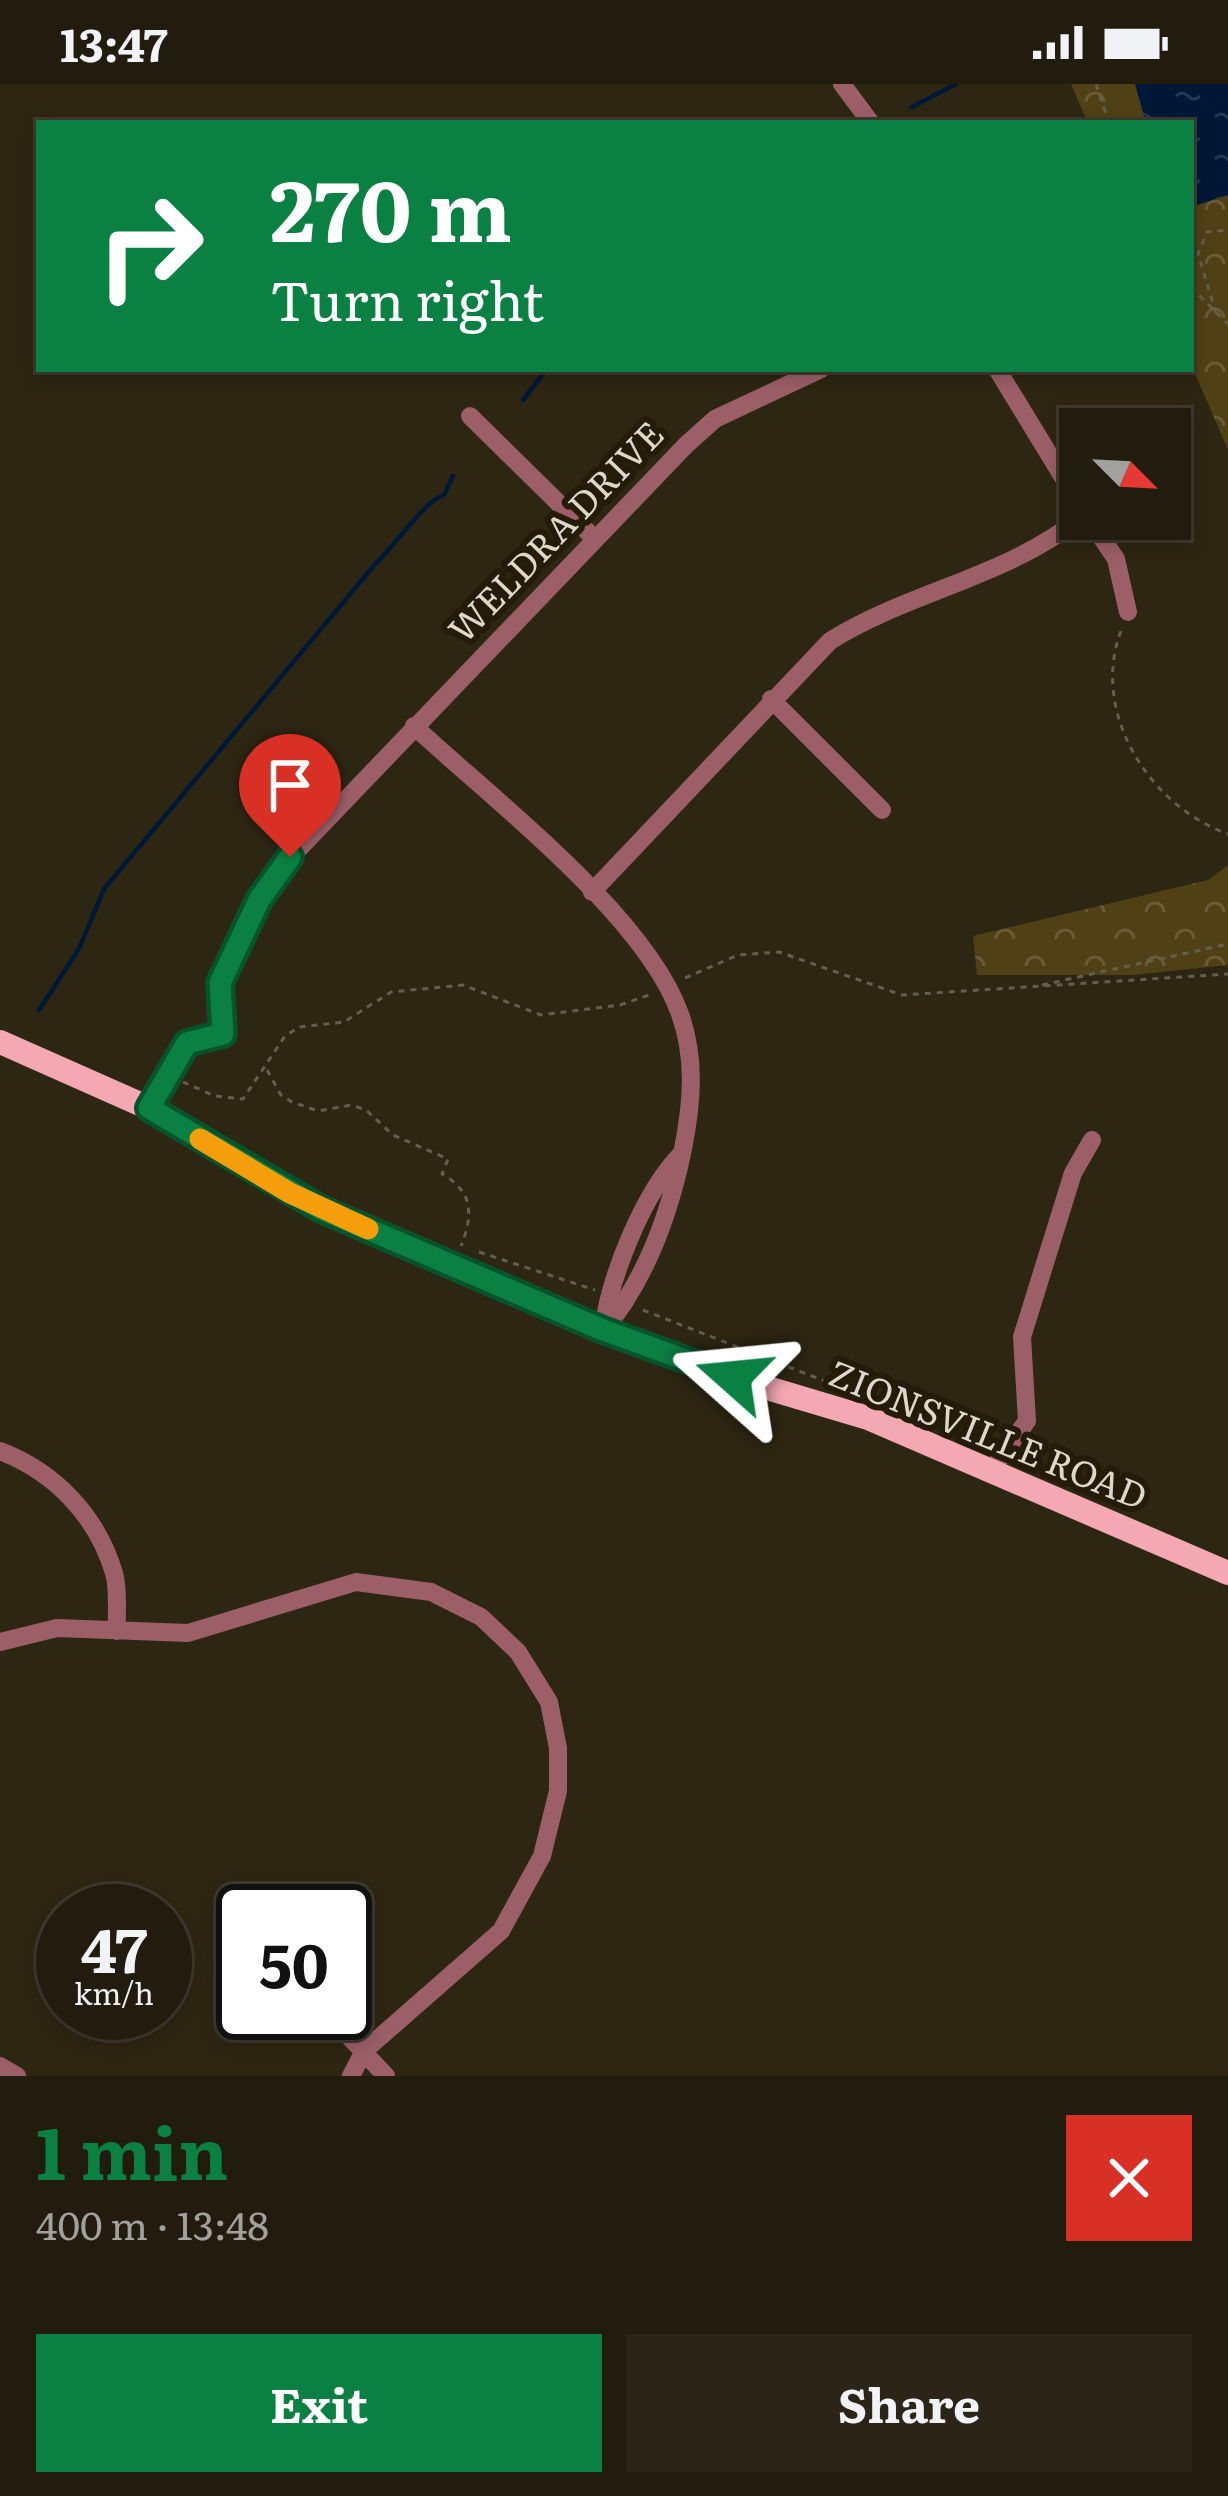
<!DOCTYPE html>
<meta charset="utf-8">
<style>
:root{--surface:#221c0e;--page:#2a2517;--text:#f1f3f6;--muted:#a2a19e;--line:#3f3a2e;--accent:#0b8043}
body{margin:0;font-family:Literata,serif;background:var(--page);color:var(--text);height:100vh;display:flex;flex-direction:column;font-size:45px;white-space:nowrap}
*{box-sizing:border-box;margin:0}
p{font-size:39px;color:var(--muted)}
.icon{flex:none;width:66px;height:66px;fill:none;stroke:currentColor;stroke-width:2;stroke-linecap:round;stroke-linejoin:round}
.map{position:relative;height:1992px;overflow:hidden}
.details{display:flex;flex-direction:column;background:var(--surface);flex:1}
.details>*{flex:none}
.guide{position:absolute;left:36px;top:36px;width:1158px;height:252px;border-radius:0px;box-shadow:0 6px 18px #0003,0 0 0 3px var(--line);background:#0b8043;color:#fff;overflow:hidden}
.needle{width:78px;rotate:114deg}
.controls{position:absolute;left:1059px;top:324px;display:grid;gap:24px}
.controls a{display:grid;place-items:center;width:132px;height:132px;border-radius:0px;background:var(--surface);box-shadow:0 6px 18px #0003,0 0 0 3px var(--line);font-size:60px}
.speed{position:absolute;left:36px;top:1800px;display:flex;gap:24px;font-size:60px;font-weight:700;text-align:center}
.speed>*{display:grid;place-content:center;width:156px;height:156px;border-radius:50%;background:var(--surface);box-shadow:0 6px 18px #0003,0 0 0 3px var(--line);line-height:1}
.speed small{font-size:30px;font-weight:400}
.speed .limit{border:6px solid #111;border-radius:18px;background:#fff;color:#111}
.pin{position:absolute;display:grid;place-items:center;width:102px;height:102px;color:#fff;margin:-123px -51px;border-radius:50% 50% 50% 0;rotate:-45deg;box-shadow:0 0 12px #0007}
.pin .icon{rotate:45deg}
.me{position:absolute;width:132px;margin:-66px;rotate:288deg;stroke-linejoin:round;filter:drop-shadow(0 0 9px #0008)}
.turn{display:flex;align-items:center;gap:42px;height:252px;padding:0 36px;font-size:54px}
.turn .icon{width:156px;height:156px;stroke-width:2.5}
.turn b{display:block;font-size:84px;line-height:102px}
.round{display:grid;place-items:center;flex:none;width:126px;height:126px;border-radius:0px;background:var(--page)}
.summary{display:flex;align-items:center;justify-content:space-between;height:204px;padding:0 36px}
h1{font-size:72px;font-weight:700;line-height:90px;color:var(--accent)}
.action{display:flex;gap:24px;margin-top:auto;padding:24px 36px}
.action a{flex:1;height:138px;border-radius:0px;background:var(--accent);color:#fff;font-size:48px;font-weight:700;line-height:138px;text-align:center}
.action a+a{background:var(--page);color:var(--text)}
.status{display:flex;justify-content:space-between;align-items:center;height:84px;padding:0 60px;background:var(--surface);direction:ltr}
.status svg{height:33px;fill:currentColor}
.map>svg:first-child{display:block}
.forest{fill:url(#forest-crowns)}
.water{fill:url(#water-ripples)}
.lines{fill:none;stroke-linecap:round;stroke-linejoin:round}
.stream{stroke:#001837;stroke-width:4.5}
.path{stroke:#645e4c;stroke-width:3;stroke-dasharray:6 6;stroke-linecap:butt}
.minor{stroke:#9c5f68;stroke-width:18}
.major{stroke:#f4a8b3;stroke-width:24}
.route-casing{stroke:#07532c;stroke-width:30}
.route{stroke:#0b8043;stroke-width:21}
.slow{stroke:#f59e0b;stroke-width:21}
.labels{text-anchor:middle;stroke-width:12;stroke-linejoin:round;paint-order:stroke}
.street-label{font-size:36px;fill:#ddd8cc;stroke:#241c08}
</style>
<div class="status"><b>13:47</b><svg viewBox="0 0 49 12"><path d="M0 12V9h3v3zM5 12V6h3v6zM10 12V3h3v9zM15 12V0h3v12zM26 1h20v11H26zM47 4h2v5h-2z"/></svg></div>
<div class="map">
<svg width="1228" height="1992" viewBox="0 0 1228 1992">
<defs>
<pattern id="forest-crowns" width="20" height="18" patternUnits="userSpaceOnUse" patternTransform="scale(3)"><rect width="20" height="18" fill="#504015"/><path d="M2 6a3 3 0 1 1 6 0M12 15a3 3 0 1 1 6 0" fill="none" stroke="#695b36"/></pattern>
<pattern id="water-ripples" width="26" height="14" patternUnits="userSpaceOnUse" patternTransform="scale(3)"><rect width="26" height="14" fill="#001837"/><path d="M2 4q2-2 4 0t4 0M15 11q2-2 4 0t4 0" fill="none" stroke="#253953"/></pattern>
</defs>
<rect width="100%" height="100%" fill="#2d2612"/>
<path class="forest" d="M1071,0H1228V366L1191,280V39H1088Z
M1228,781V881L1132,891H977L973,852L1208,796Z"/>
<path class="water" d="M1135,0H1228V111L1191,123V39H1146Z"/>
<g class="lines">
<path class="stream" d="M912,23L956,0
M523,316L547,285
M39,926L79,865L104,805L376,479C396,461 423,418 444,411L453,392"/>
<path class="path" d="M1096,0L1109,39
M1191,203L1228,240
M1216,229L1198,170L1207,148L1228,146
M1121,547C1090,628 1149,722 1228,750
M685,894L738,871L779,868L902,911L1228,890
M1042,901L1228,860
M267,986L281,1011L292,1018L318,1027L351,1021L366,1026L393,1051L448,1075L442,1090C474,1108 473,1131 461,1162
M183,998L215,1012L243,1015L285,952L299,943L344,938L391,908L463,901L541,931L620,921L649,911
M479,1168L595,1206
M643,1226L845,1305"/>
<path class="minor" d="M842,0L871,39
M997,285L1080,421
M470,332L593,453
M1089,435L1116,475L1128,528
M771,615L882,726
M414,642C492,715 645,831 680,930C696,975 692,1019 683,1065C670,1128 646,1196 603,1247
M592,808L830,557C910,507 1005,494 1080,434
M149,1024L187,959L223,950L220,899L259,816L290,774L686,361L715,335L821,285
M603,1247C609,1194 644,1107 682,1069
M0,1367C55,1388 97,1432 114,1489C119,1506 116,1529 117,1547
M990,1388L1027,1337L1022,1253L1073,1089L1092,1056
M0,1558L57,1544L188,1549L356,1498L431,1508L481,1533L518,1568L549,1618L558,1664V1707L542,1772L501,1847L364,1967L351,1992
M327,1929L386,1992
M0,1982L17,1992"/>
<path class="major" d="M0,958L149,1024L321,1125L697,1283L868,1334L1228,1489"/>
</g>
<g class="lines">
<g class="route-casing">
<path id="route" d="M290,773L259,816L220,899L223,950L187,959L149,1024L321,1125L603,1246L733,1293"/>
</g>
<use href="#route" class="route"/>
<path class="slow" d="M200,1055L290,1109L368,1145"/>
</g>
<g class="labels">
<g class="street-label">
<text transform="translate(556 448) rotate(-46)" y="13">WELDRA DRIVE</text>
<text transform="translate(988 1351) rotate(22)" y="13">ZIONSVILLE ROAD</text>
</g>
</g>
</svg>
<div class="controls">
<a><svg class="needle" viewBox="-14 -14 28 28"><path d="M0-13l5 13h-10z" fill="#e53935"/><path d="M0 13l5-13h-10z" fill="#a2a19e"/></svg></a>
</div>
<div class="speed"><div>47<small>km/h</small></div><div class="limit">50</div></div>
<div class="pin" style="left:290px;top:773px;background:#d93025"><svg class="icon" aria-label="arrive" viewBox="0 0 24 24"><path d="M6 21V4h12l-3 4 3 4H6"/></svg></div>
<svg class="me" style="left:733px;top:1293px" viewBox="-20 -20 40 40"><path d="M0-17L14 15 0 8-14 15z" fill="#0b8043" stroke="#fff" stroke-width="4"/></svg>
<div class="guide">
<div class="turn"><svg class="icon" aria-label="right" viewBox="0 0 24 24"><path d="M7 20v-9h11M14 6l5 5-5 5"/></svg><div><b>270 m</b>Turn right</div></div>
</div>
</div>
<section class="details">
<div class="summary"><div><h1>1 min</h1><p>400 m · 13:48</p></div><a class="round" style="background:#d93025;color:#fff"><svg class="icon" aria-label="close" viewBox="0 0 24 24"><path d="M6 6l12 12M18 6L6 18"/></svg></a></div>
<div class="action"><a>Exit</a><a>Share</a></div>
</section>
